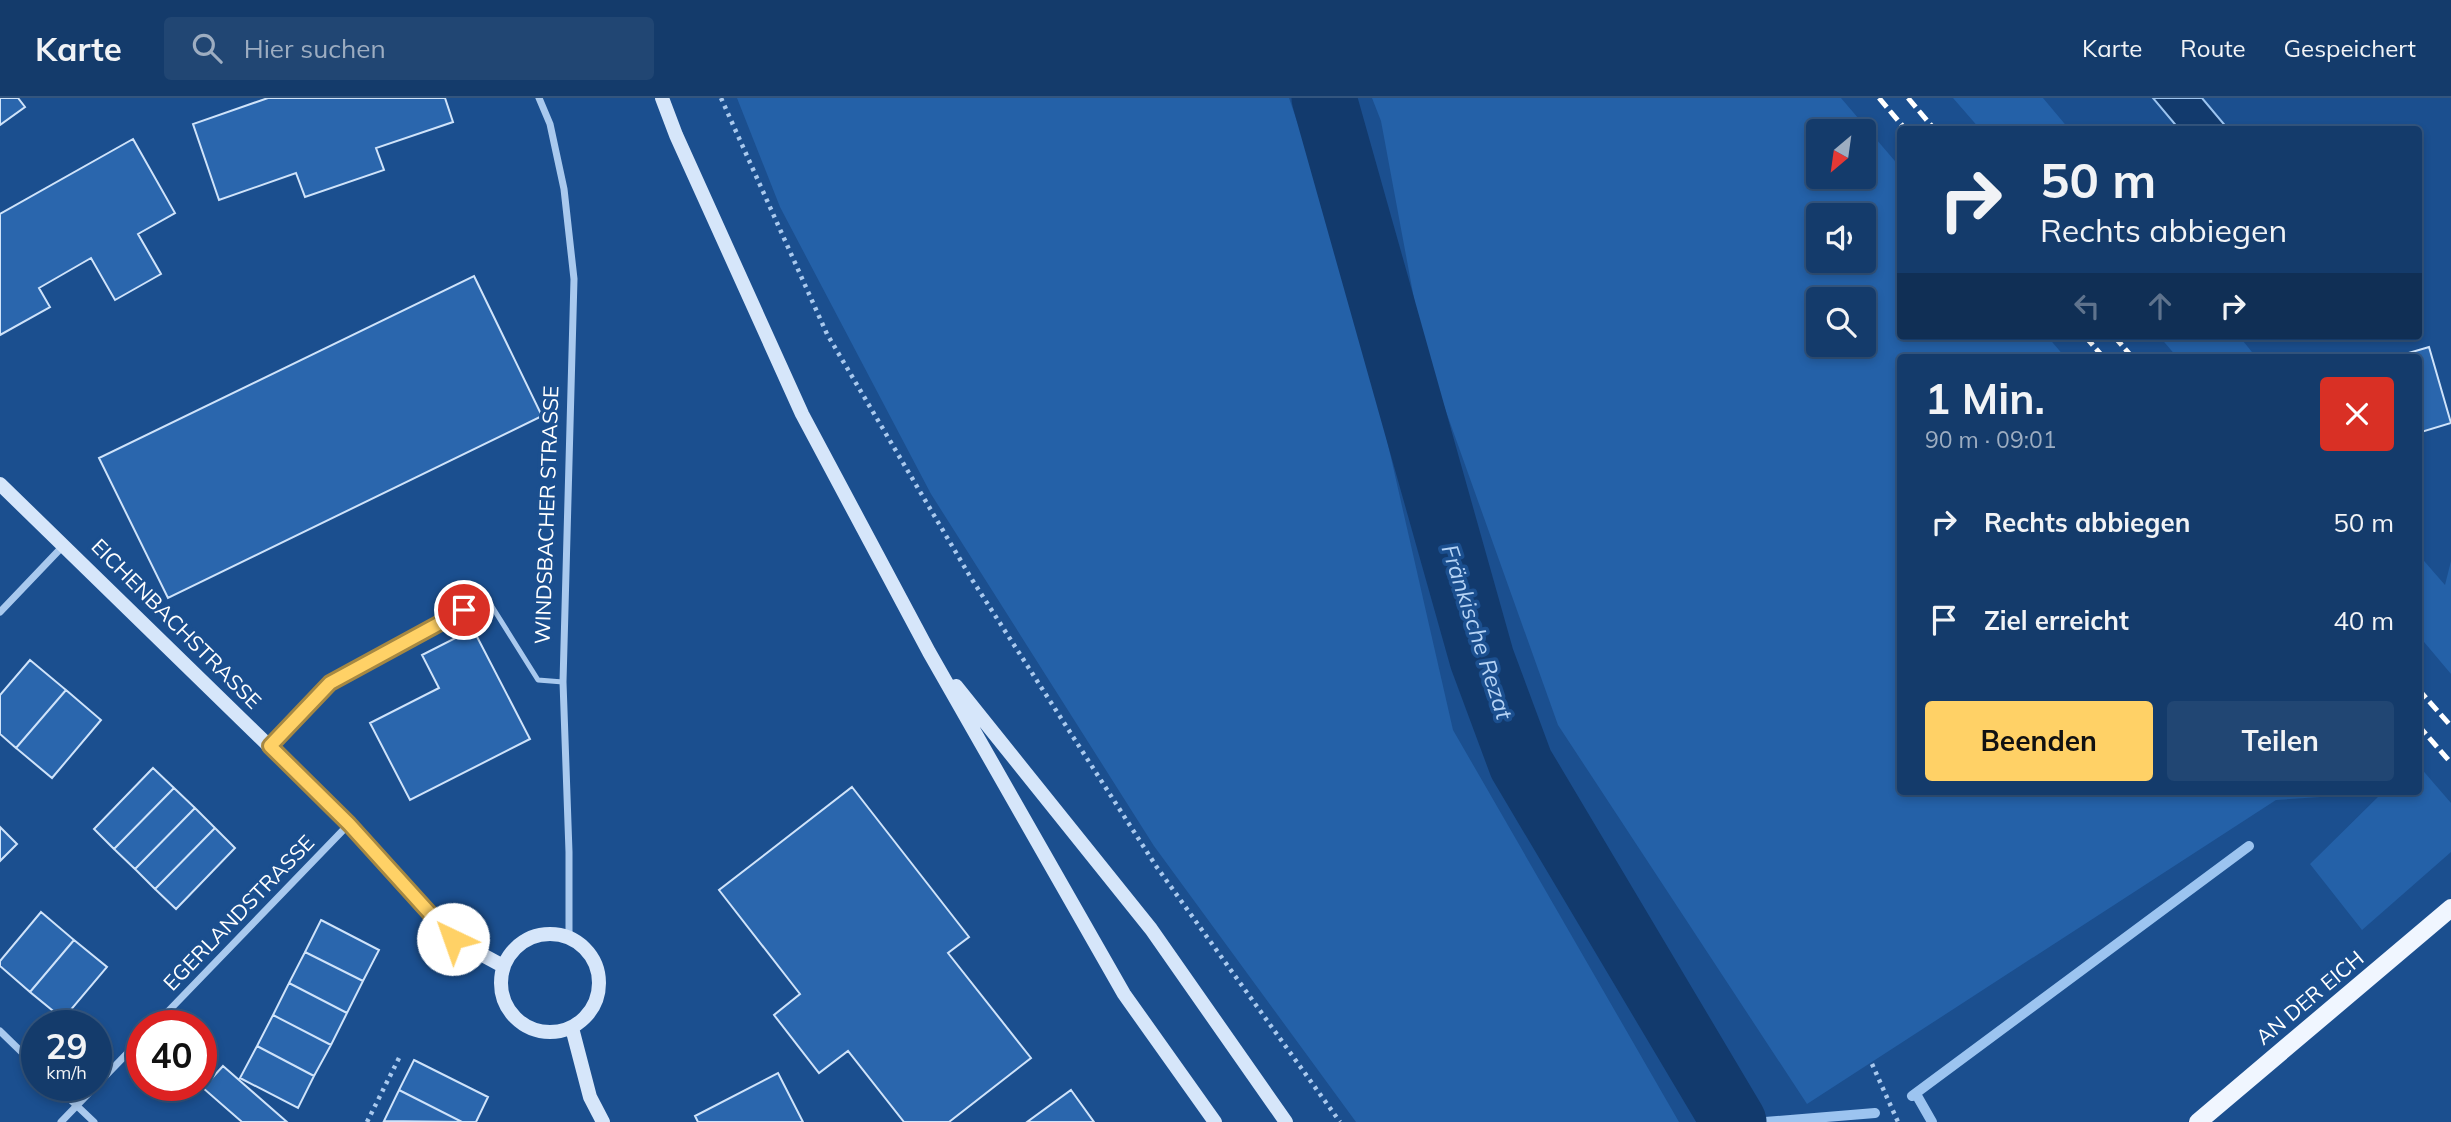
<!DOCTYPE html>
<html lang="de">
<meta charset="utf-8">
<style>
:root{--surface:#143b6b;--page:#214673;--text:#f1f3f6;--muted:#9dadc1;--line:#33557e;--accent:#ffd166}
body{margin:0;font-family:Mulish,sans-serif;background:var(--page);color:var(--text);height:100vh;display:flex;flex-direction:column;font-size:26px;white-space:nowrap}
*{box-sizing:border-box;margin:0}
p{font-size:23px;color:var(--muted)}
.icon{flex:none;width:38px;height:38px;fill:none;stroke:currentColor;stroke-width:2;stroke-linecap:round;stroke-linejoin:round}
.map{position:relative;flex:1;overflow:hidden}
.details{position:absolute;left:1897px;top:256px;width:525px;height:441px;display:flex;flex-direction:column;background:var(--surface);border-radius:7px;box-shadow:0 4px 10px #0003,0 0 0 2px var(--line)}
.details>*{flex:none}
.top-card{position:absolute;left:1897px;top:28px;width:525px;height:214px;border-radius:7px;box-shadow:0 4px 10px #0003,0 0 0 2px var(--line);background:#143b6b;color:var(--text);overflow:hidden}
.needle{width:46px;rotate:209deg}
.tools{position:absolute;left:1806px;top:21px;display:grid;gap:14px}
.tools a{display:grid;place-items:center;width:70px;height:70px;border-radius:7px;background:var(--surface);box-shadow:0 4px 10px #0003,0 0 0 2px var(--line);font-size:35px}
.speed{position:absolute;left:21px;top:912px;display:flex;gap:14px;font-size:35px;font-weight:700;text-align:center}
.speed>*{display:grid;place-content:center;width:91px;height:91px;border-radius:50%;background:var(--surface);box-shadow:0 4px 10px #0003,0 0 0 2px var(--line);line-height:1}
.speed small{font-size:18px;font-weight:400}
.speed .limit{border:10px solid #d22;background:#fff;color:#111}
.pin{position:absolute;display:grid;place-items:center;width:60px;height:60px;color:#fff;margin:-30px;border:4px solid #fff;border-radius:50%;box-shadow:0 2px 7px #0007}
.me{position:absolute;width:77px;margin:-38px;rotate:318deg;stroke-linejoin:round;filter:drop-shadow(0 0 5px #0008)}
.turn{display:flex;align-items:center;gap:24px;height:147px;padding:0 28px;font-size:32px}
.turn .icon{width:91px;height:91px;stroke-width:2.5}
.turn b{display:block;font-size:49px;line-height:60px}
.lanes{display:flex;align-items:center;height:66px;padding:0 28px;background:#0003;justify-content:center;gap:35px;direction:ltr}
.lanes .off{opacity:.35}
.round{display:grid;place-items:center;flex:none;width:74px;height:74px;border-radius:7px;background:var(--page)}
.headline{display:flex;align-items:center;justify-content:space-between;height:119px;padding:0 28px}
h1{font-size:42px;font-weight:700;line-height:52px}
.cta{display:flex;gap:14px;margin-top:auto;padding:14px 28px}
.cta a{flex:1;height:80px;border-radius:7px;background:var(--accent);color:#111;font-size:28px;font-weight:700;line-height:80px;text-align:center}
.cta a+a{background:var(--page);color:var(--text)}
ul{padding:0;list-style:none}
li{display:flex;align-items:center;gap:21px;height:98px;padding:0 28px}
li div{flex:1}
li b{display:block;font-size:26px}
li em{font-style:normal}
header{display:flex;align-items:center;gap:42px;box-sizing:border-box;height:98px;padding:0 35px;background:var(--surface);border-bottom:2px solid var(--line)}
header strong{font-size:33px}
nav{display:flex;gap:38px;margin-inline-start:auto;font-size:24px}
.search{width:490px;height:63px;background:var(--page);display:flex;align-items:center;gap:18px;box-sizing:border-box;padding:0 24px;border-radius:7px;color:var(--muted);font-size:26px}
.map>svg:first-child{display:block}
.green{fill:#2461a8;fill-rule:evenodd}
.water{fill:#123a6d;stroke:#9cc4f0;stroke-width:2}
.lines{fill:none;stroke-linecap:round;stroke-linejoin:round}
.stream{stroke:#9cc4f0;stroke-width:10}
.river{stroke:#123a6d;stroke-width:65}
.building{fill:#2a66ad;stroke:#cfe3fa;stroke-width:2}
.path{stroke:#a9c9ee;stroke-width:4.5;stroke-dasharray:3.5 5;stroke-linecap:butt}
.lane{stroke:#a9c9ee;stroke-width:5}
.street{stroke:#a9c9ee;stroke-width:7}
.secondary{stroke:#d6e6fa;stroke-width:14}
.primary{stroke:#f0f6ff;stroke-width:18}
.rail{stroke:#fff;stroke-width:5;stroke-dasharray:12 5;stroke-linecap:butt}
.route-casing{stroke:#a68842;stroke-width:18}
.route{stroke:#ffd166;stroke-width:12}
.labels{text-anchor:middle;stroke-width:7;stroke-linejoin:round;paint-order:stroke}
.street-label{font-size:21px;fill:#fff;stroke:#1b4f8f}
.water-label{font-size:23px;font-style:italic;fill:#b5d3f5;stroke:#1b4f8f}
</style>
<header>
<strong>Karte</strong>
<div class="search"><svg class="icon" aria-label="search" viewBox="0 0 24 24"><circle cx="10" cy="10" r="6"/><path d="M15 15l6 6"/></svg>Hier suchen</div>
<nav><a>Karte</a><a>Route</a><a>Gespeichert</a></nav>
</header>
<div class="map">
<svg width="2451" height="1024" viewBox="0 0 2451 1024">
<rect width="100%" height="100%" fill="#1b4f8f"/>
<path class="green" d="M737,0H1289L1348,171L1453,632L1679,1024H1356L1154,748L931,396L780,109Z
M1372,0H1841L1900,69V238H2047L2065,259H1900V693H2418L2419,668L2451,705V754L2362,832L2310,766L2382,695L2276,702L1807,1006L1558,627L1423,249L1381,23ZM1818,33H1864V79H1818ZM1818,117H1864V163H1818ZM1864,201V247H1818V201Z
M1953,0H2043L2069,31H1980Z
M2159,238H2239L2256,259H2177Z
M2418,456L2445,487L2451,463V576L2419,538Z"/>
<path class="water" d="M2153,0H2202L2228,31H2179Z"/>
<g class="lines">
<path class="stream" d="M1765,1024L1875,1015
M1932,1024L1916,996L1912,998L2249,748"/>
<path class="river" d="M1324,0L1482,561L1521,666L1734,1024"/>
</g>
<path class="building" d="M0,0H18L25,9L0,27Z
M268,0H445L453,24L376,50L384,72L305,99L296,75L219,102L193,26Z
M133,41L175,115L138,136L161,176L115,202L91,160L39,190L50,209L0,237V116Z
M474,178L542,318L168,500L99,360Z
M2429,249L2451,325L2418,335V259H2395Z
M473,531L530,641L410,702L370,625L439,590L422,557Z
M30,562L66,592L16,650L0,636V597Z
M66,592L101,622L52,680L16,650Z
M153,670L174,690L114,751L94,731Z
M852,689L969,839L948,855L1031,960L949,1024H904L848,953L819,975L774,917L800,896L719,792Z
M174,690L195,710L135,771L114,751Z
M195,710L215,730L155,791L135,771Z
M0,729L17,746L0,763Z
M215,730L235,750L176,811L155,791Z
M41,814L74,842L30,894L0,868V863Z
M321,822L379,852L363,883L305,854Z
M74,842L107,869L63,921L30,894Z
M305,854L363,883L347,915L289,885Z
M289,885L347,915L331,947L273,917Z
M273,917L331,947L314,978L257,948Z
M257,948L314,978L298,1010L240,980Z
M414,962L488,999L476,1024H462L399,992Z
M223,968L287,1024H242L203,990Z
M778,975L803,1024H698L695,1018Z
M399,992L462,1024L384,1023Z
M1071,992L1094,1024H1027Z"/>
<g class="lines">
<path class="path" d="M721,0L827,236L971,480L1156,768L1340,1024
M1872,966L1898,1024
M367,1024L401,956"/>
<path class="lane" d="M270,648L330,585L486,499L538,582L563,584"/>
<path class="street" d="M539,0L550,26L564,91L574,181L563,584L569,754V839
M0,514L64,447
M154,928L349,726
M0,933L37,969
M55,987L94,1024
M61,1024L142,940"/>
<path class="secondary" d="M662,0L676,37L802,316L929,554L1124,896L1215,1024
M0,386L349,726L453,841L503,868
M956,588L1151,831L1286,1024
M501 885a49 49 0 1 1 98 0a49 49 0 1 1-98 0Z
M572,930L590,999L603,1024"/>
<path class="primary" d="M2198,1024L2451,810"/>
<path class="rail" d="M1879,0L1906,32
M1908,0L1935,32
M2085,238L2103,259
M2114,238L2132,259
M2418,591L2451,628
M2418,627L2451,665"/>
</g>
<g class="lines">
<g class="route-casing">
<path id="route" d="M453,841L349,726L270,648L330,585L464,512"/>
</g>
<use href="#route" class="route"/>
</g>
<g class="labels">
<g class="street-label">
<text transform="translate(547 417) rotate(-88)" y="7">WINDSBACHER STRASSE</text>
<text transform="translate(176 526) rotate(45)" y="7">EICHENBACHSTRASSE</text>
<text transform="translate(239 815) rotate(-46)" y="7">EGERLANDSTRASSE</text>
<text transform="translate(2310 900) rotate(-40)" y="7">AN DER EICH</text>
</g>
<g class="water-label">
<text transform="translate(1477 534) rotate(72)" y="8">Fränkische Rezat</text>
</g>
</g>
</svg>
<div class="tools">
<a><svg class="needle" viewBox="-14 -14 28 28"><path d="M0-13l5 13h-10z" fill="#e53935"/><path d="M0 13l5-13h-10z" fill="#9dadc1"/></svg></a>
<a><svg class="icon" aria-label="sound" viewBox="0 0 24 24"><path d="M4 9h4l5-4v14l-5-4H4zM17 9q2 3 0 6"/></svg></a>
<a><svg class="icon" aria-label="search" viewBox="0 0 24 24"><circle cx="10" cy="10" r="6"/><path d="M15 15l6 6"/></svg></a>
</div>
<div class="speed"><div>29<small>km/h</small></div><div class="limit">40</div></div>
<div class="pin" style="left:464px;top:512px;background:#d93025"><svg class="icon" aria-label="arrive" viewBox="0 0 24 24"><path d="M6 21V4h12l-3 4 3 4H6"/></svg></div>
<svg class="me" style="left:453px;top:841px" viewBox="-20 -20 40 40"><circle r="19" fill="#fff"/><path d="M0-13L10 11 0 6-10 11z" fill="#ffd166"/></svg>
<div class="top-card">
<div class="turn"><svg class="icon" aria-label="right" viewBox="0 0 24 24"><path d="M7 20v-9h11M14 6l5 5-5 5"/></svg><div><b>50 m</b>Rechts abbiegen</div></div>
<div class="lanes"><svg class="icon off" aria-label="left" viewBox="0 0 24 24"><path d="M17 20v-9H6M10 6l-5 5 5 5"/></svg><svg class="icon off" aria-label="ahead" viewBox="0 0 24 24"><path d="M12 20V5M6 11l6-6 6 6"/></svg><svg class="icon" aria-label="right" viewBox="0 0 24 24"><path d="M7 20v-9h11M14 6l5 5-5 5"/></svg></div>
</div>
<section class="details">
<div class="headline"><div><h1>1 Min.</h1><p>90 m · 09:01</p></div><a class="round" style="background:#d93025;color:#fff"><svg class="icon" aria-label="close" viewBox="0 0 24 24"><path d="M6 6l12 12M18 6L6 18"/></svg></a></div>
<ul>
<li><svg class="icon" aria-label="right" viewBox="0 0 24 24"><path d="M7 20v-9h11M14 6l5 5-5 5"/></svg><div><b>Rechts abbiegen</b></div><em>50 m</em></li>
<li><svg class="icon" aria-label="arrive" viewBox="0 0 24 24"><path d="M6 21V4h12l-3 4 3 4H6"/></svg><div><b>Ziel erreicht</b></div><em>40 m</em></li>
</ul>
<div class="cta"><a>Beenden</a><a>Teilen</a></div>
</section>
</div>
